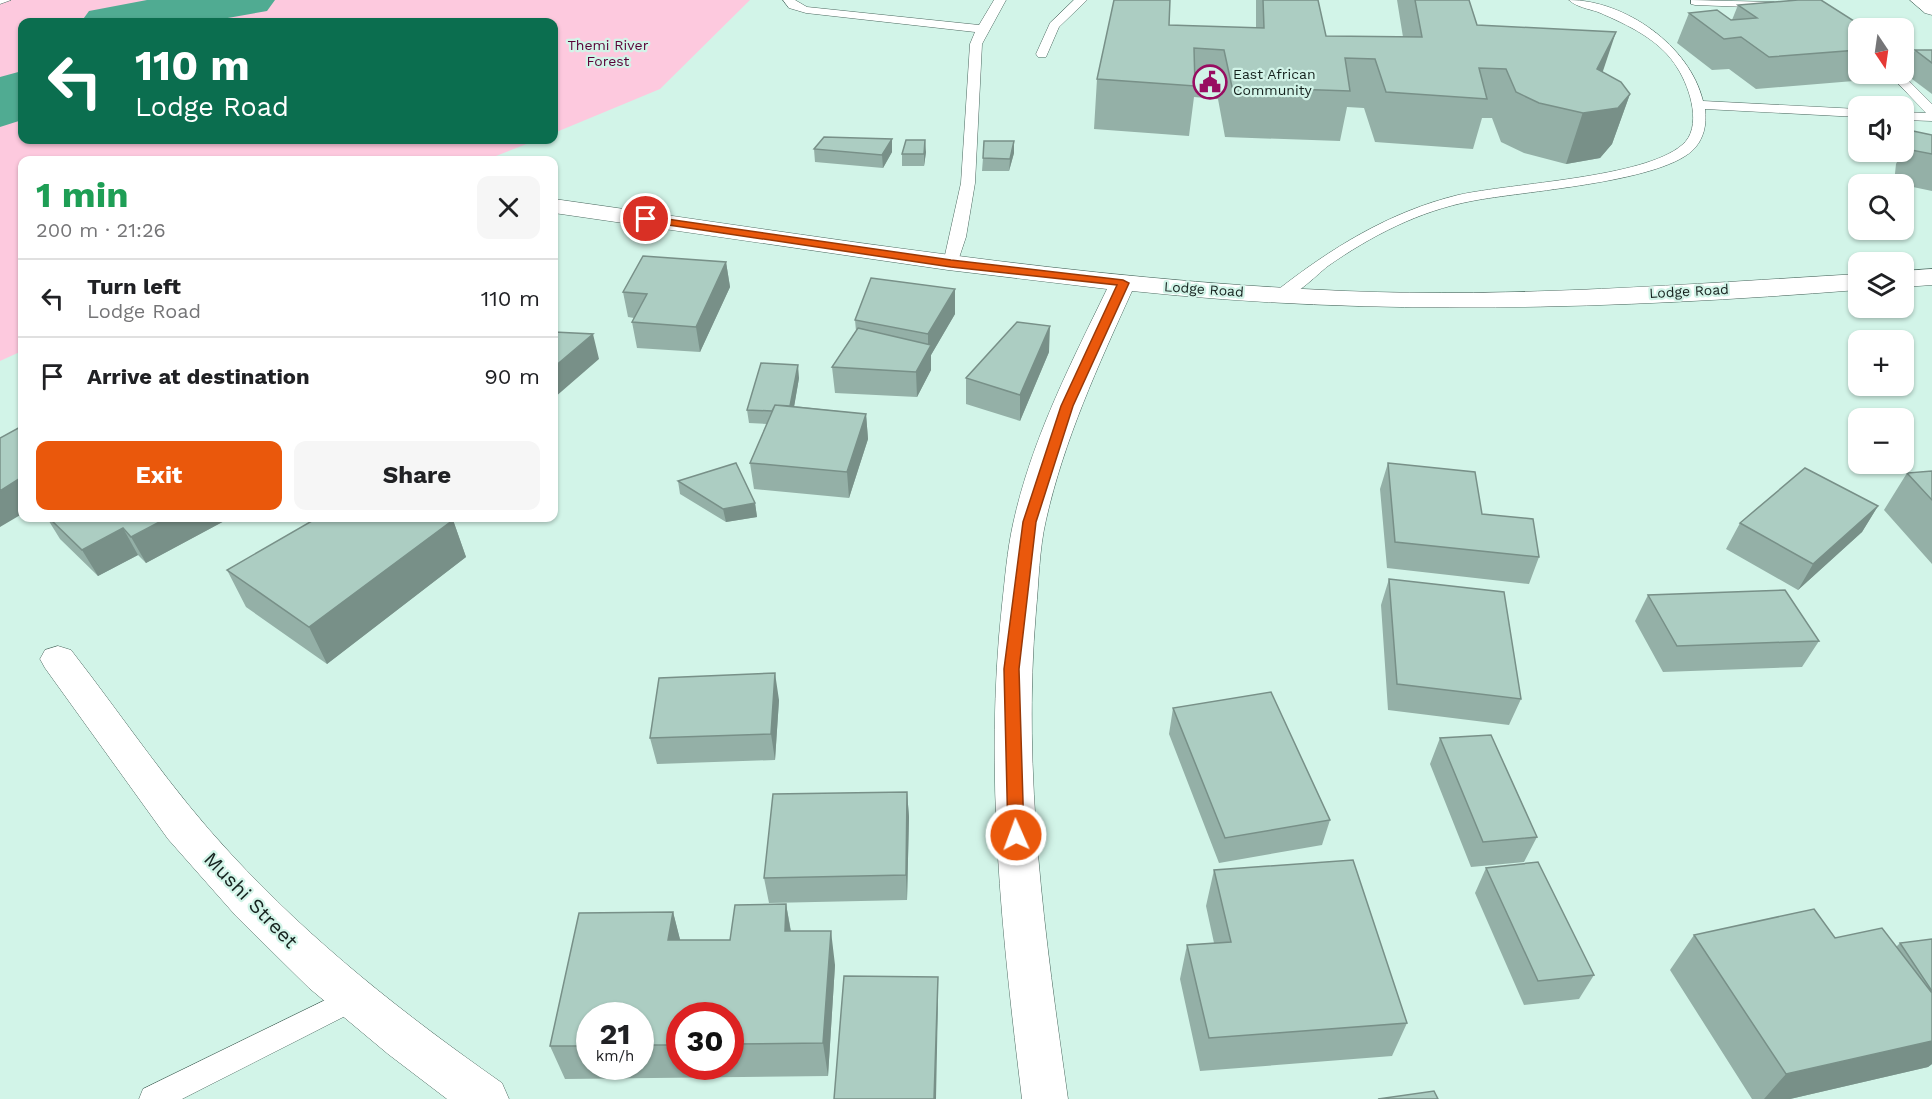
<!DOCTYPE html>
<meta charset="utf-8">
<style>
:root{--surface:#fff;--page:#f6f6f6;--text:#202124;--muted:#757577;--line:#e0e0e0;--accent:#ea580c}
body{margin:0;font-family:"Work Sans",sans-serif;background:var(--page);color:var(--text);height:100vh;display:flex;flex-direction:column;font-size:22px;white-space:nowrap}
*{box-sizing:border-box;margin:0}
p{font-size:20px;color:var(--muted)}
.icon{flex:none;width:33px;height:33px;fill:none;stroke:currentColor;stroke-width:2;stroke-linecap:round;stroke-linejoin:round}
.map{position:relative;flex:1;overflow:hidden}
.panel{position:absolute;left:18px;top:156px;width:540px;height:366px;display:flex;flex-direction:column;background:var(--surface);border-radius:12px;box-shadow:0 2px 4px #0004}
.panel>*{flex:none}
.hud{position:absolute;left:18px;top:18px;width:540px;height:126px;border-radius:12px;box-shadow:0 2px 4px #0004;background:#0b6e4f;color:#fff;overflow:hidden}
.needle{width:39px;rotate:167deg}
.buttons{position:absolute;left:1848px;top:18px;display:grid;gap:12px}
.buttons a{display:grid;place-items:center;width:66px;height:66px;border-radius:12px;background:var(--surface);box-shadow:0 2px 4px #0004;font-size:30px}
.speed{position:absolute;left:576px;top:1002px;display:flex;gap:12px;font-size:30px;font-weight:700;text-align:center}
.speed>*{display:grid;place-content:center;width:78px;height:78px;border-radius:50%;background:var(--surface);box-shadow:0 2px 4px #0004;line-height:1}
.speed small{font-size:15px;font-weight:400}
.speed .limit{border:9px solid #d22;background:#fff;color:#111}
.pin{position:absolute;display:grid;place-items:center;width:51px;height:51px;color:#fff;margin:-26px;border:3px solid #fff;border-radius:50%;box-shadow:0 2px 6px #0007}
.me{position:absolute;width:66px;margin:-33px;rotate:358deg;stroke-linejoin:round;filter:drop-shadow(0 0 4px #0008)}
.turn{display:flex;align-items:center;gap:21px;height:126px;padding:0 18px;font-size:27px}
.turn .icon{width:78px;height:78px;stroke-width:2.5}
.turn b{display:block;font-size:42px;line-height:51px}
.round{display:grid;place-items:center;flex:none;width:63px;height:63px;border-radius:12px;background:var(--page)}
.summary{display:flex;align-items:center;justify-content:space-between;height:102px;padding:0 18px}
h1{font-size:36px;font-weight:700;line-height:45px;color:#1e9e55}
.button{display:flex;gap:12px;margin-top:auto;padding:12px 18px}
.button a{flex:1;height:69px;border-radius:12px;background:var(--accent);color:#fff;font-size:24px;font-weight:700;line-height:69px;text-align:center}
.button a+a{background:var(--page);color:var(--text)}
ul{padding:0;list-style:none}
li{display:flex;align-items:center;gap:18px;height:78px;padding:0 18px;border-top:2px solid var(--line)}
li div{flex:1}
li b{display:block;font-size:22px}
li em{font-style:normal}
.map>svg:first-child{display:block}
.green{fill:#fdc9de}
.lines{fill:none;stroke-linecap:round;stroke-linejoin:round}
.river{fill:#50ab92;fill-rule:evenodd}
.service-casing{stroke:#4c6960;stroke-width:1}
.minor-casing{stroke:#4c6960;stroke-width:1}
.tertiary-casing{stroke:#4c6960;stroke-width:1}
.service{fill:#fff;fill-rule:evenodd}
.minor{fill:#fff;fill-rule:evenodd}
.tertiary{fill:#fff;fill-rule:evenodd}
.wall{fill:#94b0a7;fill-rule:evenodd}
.shaded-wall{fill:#789088}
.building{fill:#accdc2;stroke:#789088;stroke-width:1.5}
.route{fill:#ea580c;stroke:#983908;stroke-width:1.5}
.labels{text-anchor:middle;stroke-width:4.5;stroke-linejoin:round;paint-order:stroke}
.far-park-label{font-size:14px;fill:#5a0237;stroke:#d2f4e8}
.far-poi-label{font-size:14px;fill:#15211d;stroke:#d2f4e8;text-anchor:start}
.far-street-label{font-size:14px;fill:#15211d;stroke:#d2f4e8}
.near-street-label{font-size:20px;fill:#15211d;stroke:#d2f4e8}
</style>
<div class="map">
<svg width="1932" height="1099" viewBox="0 0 1932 1099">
<rect width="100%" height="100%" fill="#d2f4e8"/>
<path class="green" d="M0,0H750L660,89L554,133V22H22V140H537L486,160H22V351L0,361Z"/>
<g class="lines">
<path class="river" d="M147,0H275L267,11L205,22H81L89,11Z
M22,71V120L0,127V77Z"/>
<g class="service-casing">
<path id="service" d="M0,0H11L0,4Z
M783,0H795L807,7L979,25L994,0H1006L982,44L975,183L966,237L956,267L951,269L943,264L961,183L970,44L975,32L806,13L789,8Z
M1074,0H1087L1059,27L1046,57H1038L1036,54L1050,23Z
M1569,0C1625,0 1690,46 1703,101L1858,109V117L1705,109C1707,124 1704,140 1692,151C1656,183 1523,191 1472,201C1419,211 1371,236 1328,266C1315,276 1292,302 1275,298L1273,295L1275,292C1331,248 1389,212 1458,195C1512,183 1644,178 1682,145C1703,128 1690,88 1678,69C1661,40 1628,25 1598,12C1589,9 1576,7 1569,0Z
M1691,0L1774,2L1780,5L1774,8L1695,5L1691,4Z
M1889,74H1902L1932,104V121L1904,120V112L1926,113Z
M352,987L361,990L365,999L361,1008L182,1099H139L143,1089Z"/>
</g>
<g class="minor-casing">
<path id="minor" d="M554,199C817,236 1079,280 1345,291C1516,298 1687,284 1858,274V290C1617,309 1374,317 1132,291C1098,366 1064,440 1046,520C1039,550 1039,581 1036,611C1022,774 1045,937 1068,1099H1022C1002,935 984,771 1002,605C1005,579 1007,551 1013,524C1031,441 1070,365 1107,289L948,270L554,213Z
M1932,269V285L1904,287V271Z
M58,646L71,650C124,718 172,791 231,854C312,942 405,1015 502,1083L509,1099H447L388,1054L309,988L236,916L168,839L45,668L40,659L45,650Z"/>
</g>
<g class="tertiary-casing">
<path id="tertiary" d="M1910,0H1932V15L1925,13Z"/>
</g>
<use href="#service" class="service"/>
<use href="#minor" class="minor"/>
<use href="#tertiary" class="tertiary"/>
</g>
<path class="wall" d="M1256,0H1318L1326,36L1403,37L1397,0H1469L1477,25L1603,72L1630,94L1612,144L1600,158L1566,164L1524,153L1501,142L1492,118H1482L1473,149L1375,142L1364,108L1347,107L1340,141L1225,137L1218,99L1194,97L1189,136L1094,129L1097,79L1169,25L1256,28Z
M1738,5L1858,28V74H1881L1878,79L1756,89L1729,69L1712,70L1677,43L1689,13L1732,20Z
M1915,50H1932V94L1904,73Z
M1913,131L1932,135V191L1894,183L1896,164L1902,152H1904V149Z
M1014,141V153L1009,171H982L983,158Z
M814,149L892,152L883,168L815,162Z
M926,152L924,166H902V154Z
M726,262L730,287L700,352L637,348L632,322L634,318L628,317L623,292Z
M955,314L931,355V370L917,397L835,393L832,367L856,331L855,320Z
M1049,352L1020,421L966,404V378Z
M799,378L794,406L866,414L868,439L849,498L754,489L750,463L767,424L749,423L747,410Z
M1388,463L1482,514L1539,557L1529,584L1387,568L1380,489Z
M1932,471V564L1884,510L1907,473Z
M678,481L755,503L757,517L726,522L680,494Z
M1878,506L1862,532L1798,590L1726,549L1740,523Z
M47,518H227L228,519L146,563L138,555L98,576L60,539Z
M453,520L466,557L327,664L246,607L227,570Z
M1389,579L1521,699L1509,725L1388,710L1381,605Z
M1648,595L1819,641L1802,667L1663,672L1635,621Z
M779,700L775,760L657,764L650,738Z
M1173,708L1330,820L1322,845L1219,863L1169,734Z
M1440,738L1537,837L1524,862L1471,867L1430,764Z
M907,792L909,817L907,900L769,903L764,878Z
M1486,868L1594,975L1579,999L1524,1005L1475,893Z
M1214,870L1407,1023L1392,1056L1200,1071L1180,979L1187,945L1214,943L1206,906Z
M786,904L791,931L835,965L828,1076L565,1079L550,1046L673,912L680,940H730ZM590,1016H640V1066H590ZM680,1016H730V1066H680Z
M1694,935L1835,938L1896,947L1900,943L1932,939V1064L1928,1067L1790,1099H1752L1670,970Z"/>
<path class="shaded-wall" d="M1616,32L1600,80L1630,94L1612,144L1600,158L1566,164L1597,69Z
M892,139V152L883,168L882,155Z
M925,140L926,152L924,166V154Z
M1014,141V153L1009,171L1010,159Z
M726,262L730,287L700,352L696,327Z
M955,289V314L931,355V370L917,397L916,372L928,350V334Z
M1050,326L1049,352L1020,421V395Z
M593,334L599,359L554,398V367Z
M798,365L799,378L791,425L789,412Z
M866,414L868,439L849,498L847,472Z
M22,477V514L0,527V491Z
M755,503L757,517L726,522L723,509Z
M1878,506L1862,532L1798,590L1813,564Z
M167,518H227L228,519L146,563L131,537Z
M453,520L466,557L327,664L309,627Z
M123,528L138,555L98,576L82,550Z
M775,673L779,700L775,760L771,734Z
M907,792L909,817L907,900L906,875Z
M786,904L792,939L785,931Z
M673,912L682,947L668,940Z
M831,931L835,965L828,1076L823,1043Z
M938,977V1001L936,1099H934Z
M1932,1041V1064L1928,1067L1790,1099H1764L1786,1074Z"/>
<path class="building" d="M1114,0H1170L1169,25L1264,28L1263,0H1318L1326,36L1422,37L1415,0H1469L1477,25L1616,32L1597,69L1621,82L1630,94L1618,108L1583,113L1539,103L1516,92L1506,69L1479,68L1487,99L1386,92L1375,59L1345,58L1350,91L1232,87L1224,50L1194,48L1195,86L1097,79Z
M1798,0H1821L1865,28H1858V50L1769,57L1741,37L1724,39L1689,13L1717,10L1731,20L1757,18L1738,5Z
M1915,50H1932V63Z
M1913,131L1932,135V154L1911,150Z
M824,137L892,139L882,155L814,149Z
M906,140H925L924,154H902Z
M984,141H1014L1010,159L983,158Z
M643,256L726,262L696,327L632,322L647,294L623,292Z
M871,278L955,289L928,334L855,320Z
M1017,322L1050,326L1020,395L966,378Z
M858,328L931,345L916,372L832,367Z
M554,332L593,334L554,367Z
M761,363L798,365L790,406L775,405L772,411L747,410Z
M775,405L866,414L847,472L750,463Z
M22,426V477L0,491V438Z
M736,463L755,503L723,509L678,481Z
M1388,463L1475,472L1482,514L1533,519L1539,557L1395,542Z
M1805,468L1878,506L1813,564L1740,523Z
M1932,471V500L1907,473Z
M49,518H167L131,537L123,528L82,550Z
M317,518H450L453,520L309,627L227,570Z
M1389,579L1504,592L1521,699L1397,684Z
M1785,590L1819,641L1677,646L1648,595Z
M775,673L771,734L650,738L659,678Z
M1271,692L1330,820L1225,838L1173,708Z
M1491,735L1537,837L1483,842L1440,738Z
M907,792L906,875L764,878L773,794Z
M1353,860L1407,1023L1209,1038L1187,945L1231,942L1214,870Z
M1538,862L1594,975L1538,981L1486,868Z
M786,904L785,931H831L823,1043L730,1044V1016H680V1045H640V1016H590V1046H550L579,913L673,912L668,940H730L735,905Z
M1814,909L1835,938L1882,928L1932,993V1041L1786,1074L1694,935Z
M1932,939V991L1900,943Z
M844,976L938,977L934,1099H834Z
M1434,1091L1438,1099H1378Z"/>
<path class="route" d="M646,216L951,260L1123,280L1129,283L1073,406L1036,522L1019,669L1024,835L1022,840H1010L1008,835L1004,669L1023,522L1061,406L1117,285L951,267L642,221L641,219Z"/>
<defs>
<g id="civic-ring" transform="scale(1.725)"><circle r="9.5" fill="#d2f4e8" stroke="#980d61" stroke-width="1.5"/><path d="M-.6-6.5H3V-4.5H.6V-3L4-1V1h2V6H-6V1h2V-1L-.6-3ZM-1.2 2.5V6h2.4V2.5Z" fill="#980d61"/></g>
</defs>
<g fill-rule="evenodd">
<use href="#civic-ring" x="1210" y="82"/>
</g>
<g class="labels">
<g class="far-park-label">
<text x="608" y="50">Themi River<tspan x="608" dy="16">Forest</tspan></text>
</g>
<g class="far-poi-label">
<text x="1233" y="79">East African<tspan x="1233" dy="16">Community</tspan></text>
</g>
<g class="far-street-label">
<text transform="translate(1204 289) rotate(4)" y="5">Lodge Road</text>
<text transform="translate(1689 291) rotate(-3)" y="5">Lodge Road</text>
</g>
<g class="near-street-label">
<text transform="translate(251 900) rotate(46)" y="7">Mushi Street</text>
</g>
</g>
</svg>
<div class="buttons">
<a><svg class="needle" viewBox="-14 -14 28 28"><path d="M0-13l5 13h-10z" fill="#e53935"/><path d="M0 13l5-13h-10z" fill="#757577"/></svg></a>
<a><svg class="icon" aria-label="sound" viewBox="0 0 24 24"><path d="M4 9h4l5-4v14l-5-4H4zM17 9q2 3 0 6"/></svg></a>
<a><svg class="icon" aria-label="search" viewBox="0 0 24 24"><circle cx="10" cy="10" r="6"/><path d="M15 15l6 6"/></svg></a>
<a><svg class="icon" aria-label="layers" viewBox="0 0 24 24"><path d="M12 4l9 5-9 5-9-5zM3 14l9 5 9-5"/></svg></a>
<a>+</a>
<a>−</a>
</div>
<div class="speed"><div>21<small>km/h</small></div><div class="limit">30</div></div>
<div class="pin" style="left:646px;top:219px;background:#d93025"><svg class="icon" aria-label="arrive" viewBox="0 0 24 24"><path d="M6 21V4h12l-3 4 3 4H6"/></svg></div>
<svg class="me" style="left:1016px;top:835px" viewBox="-20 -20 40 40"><circle r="17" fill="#ea580c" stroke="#fff" stroke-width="3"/><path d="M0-11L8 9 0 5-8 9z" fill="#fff"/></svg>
<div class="hud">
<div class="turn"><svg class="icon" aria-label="left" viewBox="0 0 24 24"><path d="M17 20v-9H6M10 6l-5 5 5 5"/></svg><div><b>110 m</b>Lodge Road</div></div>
</div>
<section class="panel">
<div class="summary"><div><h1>1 min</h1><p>200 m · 21:26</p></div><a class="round"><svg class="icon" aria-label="close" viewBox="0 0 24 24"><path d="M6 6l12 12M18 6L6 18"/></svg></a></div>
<ul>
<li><svg class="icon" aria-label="left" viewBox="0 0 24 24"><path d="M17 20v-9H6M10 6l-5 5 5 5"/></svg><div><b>Turn left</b><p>Lodge Road</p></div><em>110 m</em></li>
<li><svg class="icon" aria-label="arrive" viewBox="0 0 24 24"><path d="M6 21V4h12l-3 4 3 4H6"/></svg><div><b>Arrive at destination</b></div><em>90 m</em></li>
</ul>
<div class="button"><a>Exit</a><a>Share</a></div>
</section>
</div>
